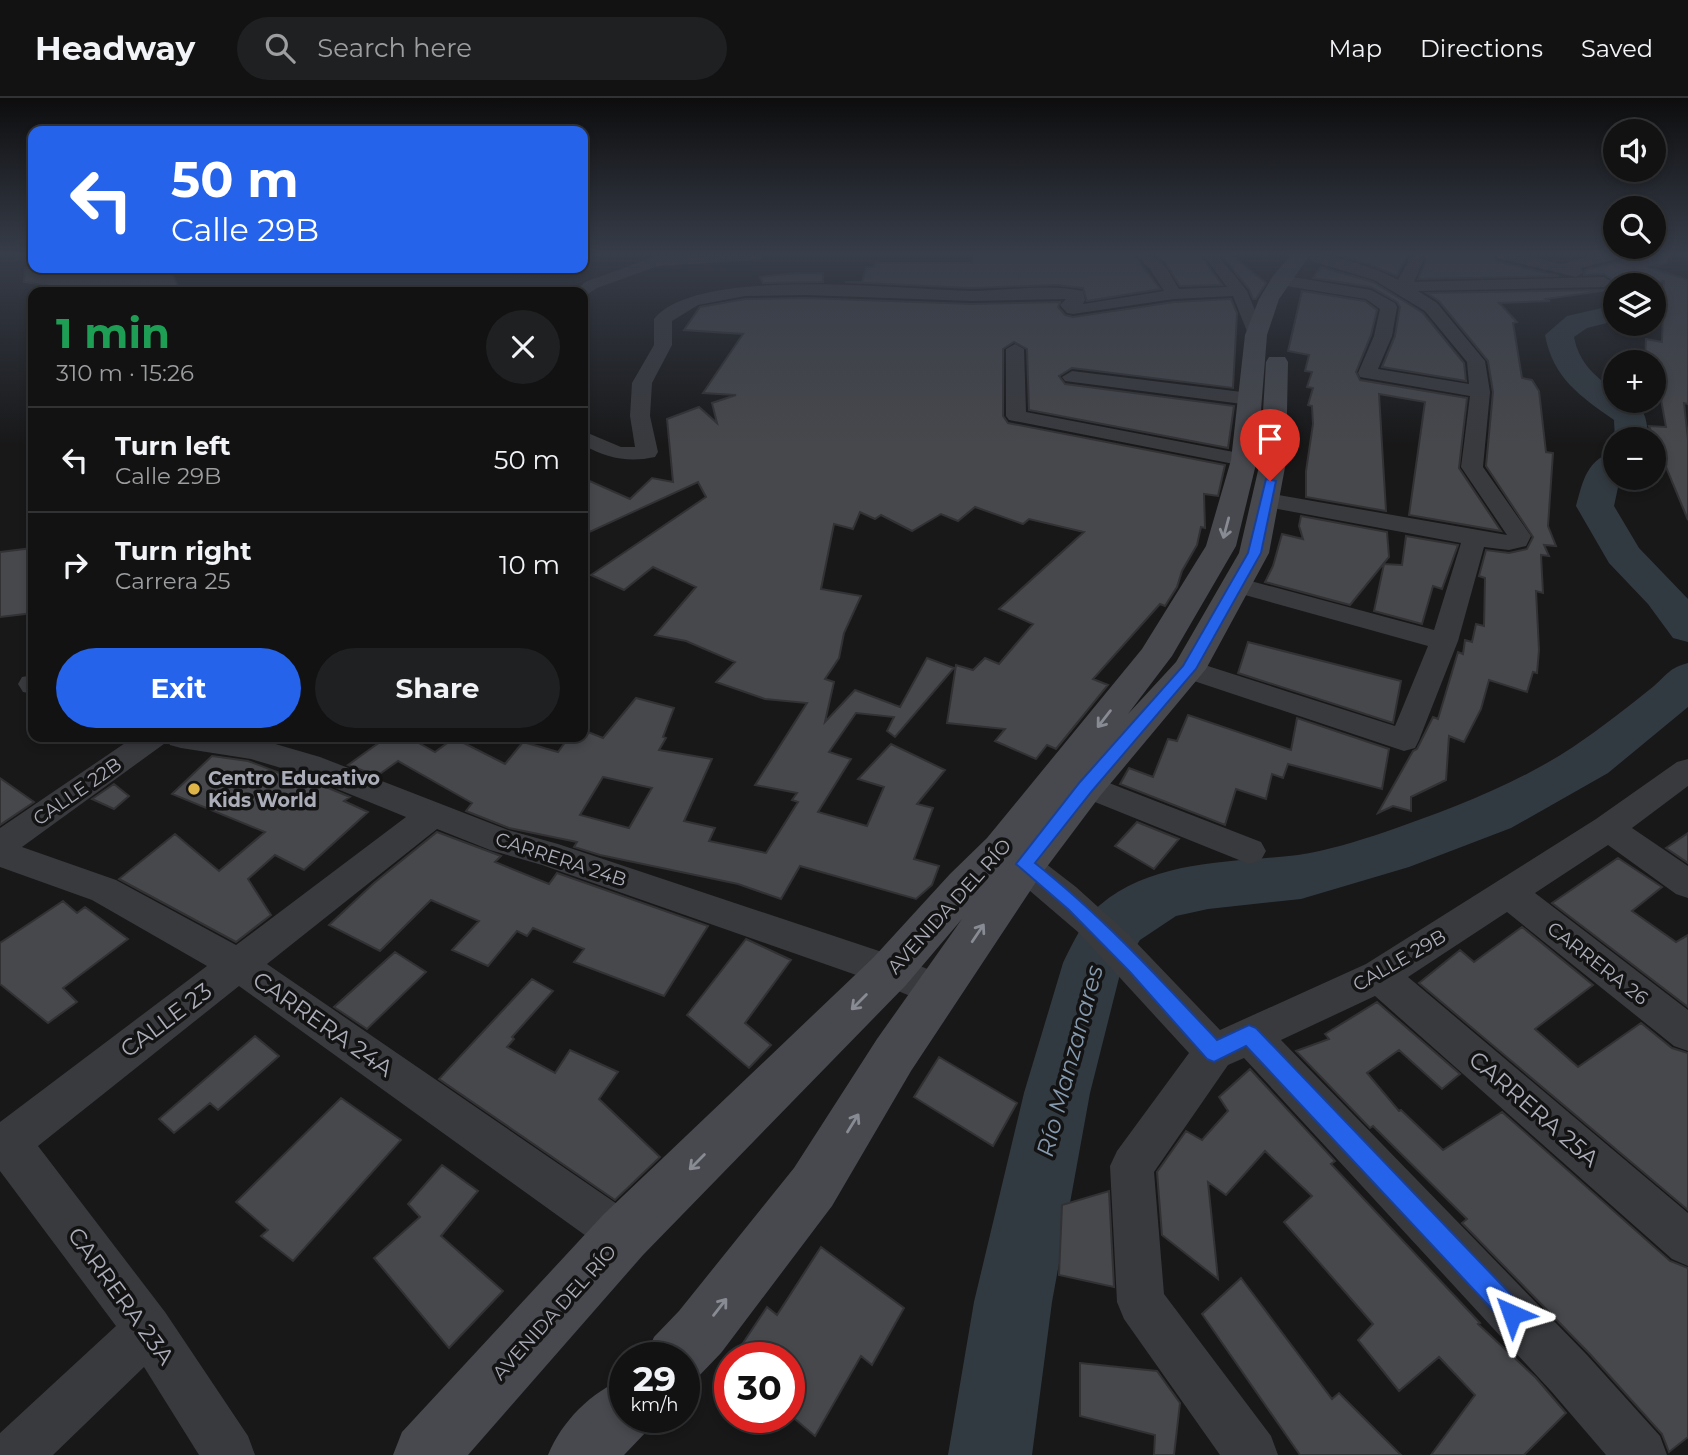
<!DOCTYPE html>
<meta charset="utf-8">
<style>
:root{--surface:#121213;--page:#1f2021;--text:#f1f3f6;--muted:#9c9ea0;--line:#313233;--accent:#2563eb}
body{margin:0;font-family:Montserrat,sans-serif;background:var(--page);color:var(--text);height:100vh;display:flex;flex-direction:column;font-size:26px;white-space:nowrap}
*{box-sizing:border-box;margin:0}
p{font-size:23px;color:var(--muted)}
.icon{flex:none;width:38px;height:38px;fill:none;stroke:currentColor;stroke-width:2;stroke-linecap:round;stroke-linejoin:round}
.map{position:relative;flex:1;overflow:hidden}
.details{position:absolute;left:28px;top:189px;width:560px;height:455px;display:flex;flex-direction:column;background:var(--surface);border-radius:14px;box-shadow:0 4px 10px #0003,0 0 0 2px var(--line)}
.details>*{flex:none}
.hud{position:absolute;left:28px;top:28px;width:560px;height:147px;border-radius:14px;box-shadow:0 4px 10px #0003,0 0 0 2px var(--line);background:#2563eb;color:#fff;overflow:hidden}
.fabs{position:absolute;left:1603px;top:21px;display:grid;gap:14px}
.fabs a{display:grid;place-items:center;width:63px;height:63px;border-radius:50%;background:var(--surface);box-shadow:0 4px 10px #0003,0 0 0 2px var(--line);font-size:35px}
.speed{position:absolute;left:609px;top:1244px;display:flex;gap:14px;font-size:35px;font-weight:700;text-align:center}
.speed>*{display:grid;place-content:center;width:91px;height:91px;border-radius:50%;background:var(--surface);box-shadow:0 4px 10px #0003,0 0 0 2px var(--line);line-height:1}
.speed small{font-size:18px;font-weight:400}
.speed .limit{border:10px solid #d22;background:#fff;color:#111}
.pin{position:absolute;display:grid;place-items:center;width:60px;height:60px;color:#fff;margin:-72px -30px;border-radius:50% 50% 50% 0;rotate:-45deg;box-shadow:0 0 7px #0007}
.pin .icon{rotate:45deg}
.me{position:absolute;width:77px;margin:-38px;rotate:317deg;stroke-linejoin:round;filter:drop-shadow(0 0 5px #0008)}
.turn{display:flex;align-items:center;gap:24px;height:147px;padding:0 28px;font-size:32px}
.turn .icon{width:91px;height:91px;stroke-width:2.5}
.turn b{display:block;font-size:49px;line-height:60px}
.round{display:grid;place-items:center;flex:none;width:74px;height:74px;border-radius:37px;background:var(--page)}
.overview{display:flex;align-items:center;justify-content:space-between;height:119px;padding:0 28px}
h1{font-size:42px;font-weight:700;line-height:52px;color:#1e9e55}
.cta{display:flex;gap:14px;margin-top:auto;padding:14px 28px}
.cta a{flex:1;height:80px;border-radius:42px;background:var(--accent);color:#fff;font-size:28px;font-weight:700;line-height:80px;text-align:center}
.cta a+a{background:var(--page);color:var(--text)}
ul{padding:0;list-style:none}
li{display:flex;align-items:center;gap:21px;height:105px;padding:0 28px;border-top:2px solid var(--line)}
li div{flex:1}
li b{display:block;font-size:26px}
li em{font-style:normal}
header{display:flex;align-items:center;gap:42px;box-sizing:border-box;height:98px;padding:0 35px;background:var(--surface);border-bottom:2px solid var(--line)}
header strong{font-size:33px}
nav{display:flex;gap:38px;margin-inline-start:auto;font-size:24px}
.search{width:490px;height:63px;background:var(--page);display:flex;align-items:center;gap:18px;box-sizing:border-box;padding:0 24px;border-radius:38px;color:var(--muted);font-size:26px}
.map>svg:first-child{display:block}
.lines{fill:none;stroke-linecap:round;stroke-linejoin:round}
.river{fill:#323a41;fill-rule:evenodd}
.building{fill:#47484c;stroke:#323235;stroke-width:2;fill-rule:evenodd}
.street{fill:#393a3e;fill-rule:evenodd}
.secondary{fill:#47494e;fill-rule:evenodd}
.oneway{stroke:#888b93}
.route{fill:#2563eb;stroke:#184099;stroke-width:2}
.poi-dot{fill:#dfb54a;stroke:#131314;stroke-width:2.5}
.labels{text-anchor:middle;stroke-width:7;stroke-linejoin:round;paint-order:stroke}
.poi-label{font-size:19px;font-weight:bold;fill:#abaeb8;stroke:#131314;text-anchor:start}
.street-label{font-size:19px;fill:#abaeb8;stroke:#131314}
.near-street-label{font-size:23px;fill:#abaeb8;stroke:#131314}
.near-water-label{font-size:24px;font-style:italic;fill:#869aaf;stroke:#131314}
</style>
<header>
<strong>Headway</strong>
<div class="search"><svg class="icon" aria-label="search" viewBox="0 0 24 24"><circle cx="10" cy="10" r="6"/><path d="M15 15l6 6"/></svg>Search here</div>
<nav><a>Map</a><a>Directions</a><a>Saved</a></nav>
</header>
<div class="map">
<svg width="1688" height="1357" viewBox="0 0 1688 1357">
<rect width="100%" height="100%" fill="#181819"/>
<g class="lines">
<path class="river" d="M1688,202V218L1654,220V204Z
M1615,207V223L1587,230L1574,239C1579,265 1595,278 1615,293V303C1644,303 1647,316 1648,341L1615,343L1614,322C1580,298 1553,280 1545,237L1567,218Z
M1615,354V380H1620L1614,408L1639,450L1688,501V544L1673,540L1648,506L1609,465L1576,408C1583,383 1587,360 1615,354Z
M1688,565V609L1608,675L1511,730L1409,769L1301,801L1208,811L1176,818L1140,842L1121,872L1090,995L1052,1204L1032,1357H948L974,1204L1024,995L1063,865C1072,847 1084,820 1100,807C1155,761 1231,765 1298,757C1326,753 1358,743 1385,734C1449,712 1517,686 1573,649C1601,630 1628,609 1654,588C1668,576 1669,570 1688,565Z"/>
</g>
<path class="building" d="M973,157H1134L1160,191L1087,203L1083,190L1056,187L971,190L845,184H862L866,169H873L875,165H972Z
M1155,157H1201L1222,187L1180,188L1165,164Z
M1232,157L1266,185L1256,201H1253L1249,191L1222,158Z
M1337,157H1408L1397,178L1368,166Z
M1424,157H1493L1496,163L1559,178L1418,181L1426,162Z
M1624,157H1666L1667,165L1649,169L1688,182V306L1684,305L1688,341V422L1649,328L1666,329L1657,279H1654V264H1645L1646,241L1662,244L1664,183L1615,187V191L1546,201L1550,203L1499,205L1517,224L1513,225L1522,280L1532,282L1539,293L1546,354L1553,355L1548,428L1556,448L1544,447L1549,458L1541,457L1543,495L1536,493L1539,552L1537,575L1533,574L1527,594L1489,582L1481,611L1464,644L1449,638L1446,682L1411,699V713L1393,708L1378,715L1413,653L1417,651L1433,619L1438,621L1458,554L1463,556L1465,542L1472,544L1476,526L1484,528L1485,480L1479,478L1486,452L1509,455L1527,451L1533,439L1486,368L1493,294L1488,263L1439,203L1427,195L1604,192L1613,186V182L1604,176L1584,177L1585,172L1621,163Z
M1321,169L1373,184L1423,215L1464,265L1466,283L1382,269L1395,238L1400,209L1397,204L1371,189L1313,180Z
M25,170H170L179,191L164,194H30L45,187L24,184Z
M796,175H823V184L763,185L760,179Z
M1302,193L1365,203L1377,212L1371,237L1356,274L1360,282L1467,300L1459,370L1501,433L1409,417L1425,304L1379,296L1386,413L1306,399V373L1313,326L1312,308L1308,307L1313,290L1307,289L1312,274L1305,273L1309,257L1288,253Z
M805,200L972,206L1060,204L1058,209L1065,217L1073,219L1174,204L1231,201L1237,215L1233,290L1072,270L1059,278L1065,286L1234,308L1228,350L1029,312L1027,251L1014,244L1003,251V318L1008,325L1225,367L1218,398L1204,396L1205,430L1201,429L1197,447L1182,473L1177,489L1165,508L1160,506L1093,581L1108,587L1056,651L1047,647L1036,661L995,643L1005,631L947,625L956,567L973,572L985,560L999,566L1033,526L999,511L1084,434L1029,421L1023,426L975,409L958,423L941,416L912,433L881,417L875,421L860,414L853,431L834,426L821,491L861,498L844,535L839,560L825,581L834,584L825,624L855,592L900,609L927,560L954,570L895,639L887,633L894,619L856,615L829,654L851,661L818,714L867,728L884,689L858,681L891,646L945,672L917,706L933,710L914,761L939,768L932,787L916,801L800,768L781,801L738,786L600,757L574,749L577,744L509,730L466,713L472,705L398,663L377,678L348,667L387,639H408L435,654L454,640L505,666L523,644L558,654L569,639H583V632L603,640L636,600L674,610L663,639L666,640L659,652L712,661L684,723L715,730L709,743L766,755L798,704L792,702L797,695L755,687L807,605L765,601L716,584L735,564L686,543L655,537L696,489L653,469L624,492L591,477L706,399L698,384L583,437V380L630,401L652,380L673,384L667,321L699,309L717,325L712,305L736,297L703,295L743,236L684,232L700,209L745,201ZM603,679L652,690L629,730L580,717Z
M1301,418L1387,434L1389,459L1350,507L1265,484L1273,468L1282,436L1303,441L1299,428Z
M1406,438L1458,447L1442,491L1433,488L1422,526L1374,513L1384,466L1402,467Z
M33,450V515L0,519V454Z
M1248,544L1401,583L1393,625L1238,575Z
M1188,617L1291,652L1297,620L1389,651L1382,691L1288,666L1283,680L1272,676L1266,701L1236,691L1225,727L1120,686L1129,670L1153,679L1168,641L1177,643Z
M212,658L248,663L293,680L297,677L350,699L344,703L368,714L304,772L275,757L248,781L271,817L236,844L119,781L175,736L219,773L265,734L172,696Z
M0,680L34,704L0,727Z
M114,686L129,698L114,711L92,701Z
M1137,724L1179,741L1154,771L1115,748Z
M437,734L501,758L495,764L549,786L557,775L708,828L664,898L574,864L584,851L533,830L527,838L517,833L488,868L452,852L479,823L431,802L380,853L329,827L374,785Z
M1688,735V765L1666,750Z
M1618,760L1662,789L1632,813L1676,844L1688,837V909L1552,805Z
M63,803L77,815L85,809L128,841L63,890L77,904L48,925L0,886V845Z
M1522,829L1593,887L1535,931L1578,969L1641,925L1672,950L1688,955V1112L1419,885L1460,852L1474,864Z
M746,841L791,862L745,925L771,947L749,970L687,917Z
M395,854L426,874L367,931L334,909Z
M532,881L553,893L512,939L514,941L507,949L555,975L570,952L618,974L599,1001L660,1059L615,1102L439,981Z
M1377,904L1460,976L1442,991L1399,952L1367,975L1399,1013L1401,1012L1443,1052L1502,1014L1670,1163L1688,1170V1339L1669,1354L1662,1336L1589,1255L1462,1125L1467,1121L1373,1028L1370,1030L1296,953L1329,941L1325,936Z
M255,938L279,958L218,1012L210,1005L174,1035L159,1021Z
M939,959L1017,1005L993,1048L914,999Z
M1250,971L1335,1063L1331,1066L1480,1225L1478,1226L1536,1280L1566,1315L1524,1357H1431L1475,1297L1439,1259L1399,1293L1358,1242L1373,1226L1284,1124L1312,1098L1265,1053L1226,1097L1208,1084L1218,1181L1162,1137L1157,1074L1186,1033L1202,1042L1228,1013L1219,999Z
M341,1000L401,1042L293,1163L261,1138L268,1132L236,1104Z
M442,1067L478,1093L441,1138L503,1193L449,1250L374,1160L420,1119L408,1106Z
M1109,1093L1114,1189L1059,1177L1062,1107Z
M821,1149L904,1210L872,1267L861,1258L815,1338L789,1316V1260H733L767,1209L777,1217Z
M1241,1180L1332,1301L1339,1295L1401,1357H1300L1202,1216Z
M1080,1265L1157,1273L1180,1305L1174,1357H1154L1155,1337L1080,1318Z"/>
<g class="lines">
<path class="street" d="M766,157L759,162L658,168L597,190L583,199V194H575L585,184L656,158Z
M1136,157C1164,157 1165,169 1179,191L1227,189L1203,157H1218L1247,193L1265,237L1262,241H1250L1233,198L1174,201L1073,216L1067,215L1060,207L1066,201L972,203L805,197L745,198L698,207L672,223V247L652,285L650,318L658,354L655,359C628,365 607,360 583,347V333L621,349H635L630,318L632,285L654,247V221C698,167 904,192 971,193C1007,193 1048,185 1083,193L1085,202L1083,206L1164,193L1150,171Z
M1310,157C1338,157 1374,169 1398,182L1411,158L1420,157L1424,161L1414,184L1604,179L1612,184L1604,189L1418,193L1437,205L1485,263L1490,294L1483,369L1531,438L1526,448L1509,452L1484,449L1458,543L1419,642L1415,650L1404,653L1179,578L1175,571L1179,564L1189,562L1395,628L1428,548L1227,492L1223,487L1227,482L1236,479L1434,532L1461,445L1267,409L1259,407L1256,402L1259,397L1267,395L1507,437L1461,369L1470,298L1360,279L1358,275L1374,238L1380,211L1366,201L1280,187L1272,182L1280,177L1371,192L1395,205L1397,209L1392,238L1378,271L1469,286L1467,264L1425,213L1374,182L1311,163Z
M1495,157H1524L1561,166L1595,157H1622L1620,160L1581,170L1584,174L1576,179L1497,160Z
M1015,246L1024,251L1026,314L1244,356L1252,357L1255,362L1252,367L1244,368L1009,322L1006,318V251Z
M1072,273L1250,295L1257,297L1260,301L1257,305L1250,307L1065,283L1062,279Z
M33,577V596L23,594L18,586L22,579Z
M134,639H251L320,659L508,732L558,746L903,861L952,881L958,893L952,905L939,910L879,885L542,767L490,752L437,731L267,866L639,1121L646,1137L639,1153L623,1160L607,1153L239,888L38,1048L165,1214L248,1338L255,1357H199L144,1269L53,1357H0V1335L116,1228L0,1073V1024L207,868L92,802L0,769V730ZM168,643L170,647L181,650L251,661L298,675L406,719L236,847L116,782L22,749Z
M1688,661V688L1632,730L1688,768V800L1676,796L1608,747L1535,795L1688,912V953L1674,948L1507,814L1408,879L1688,1115V1168L1672,1161L1375,898L1281,942L1587,1257L1660,1338L1667,1357H1606L1551,1293L1244,960L1228,967L1154,1074L1164,1196L1271,1338L1278,1357H1220L1124,1221L1117,1204L1110,1068L1117,1053L1189,955L1078,834L995,763L990,754L995,745L1007,741L1019,745L1076,789L1129,837L1220,932L1366,866L1596,721L1677,664Z
M1086,676L1261,744L1266,753L1261,762L1249,766L1075,696L1070,688L1075,680Z"/>
<path class="secondary" d="M1291,157H1310L1279,201L1267,237L1257,362L1236,448L1172,558L1128,616L1176,564L1239,455L1260,364L1266,264L1269,259H1285L1288,264L1286,364L1269,455L1206,571L1100,698L1040,778L911,973L832,1108L721,1255L696,1281L684,1286V1260H645L654,1239L679,1213L794,1070L877,941L962,821L906,887L643,1157L468,1357H393L402,1334L603,1117L874,859L950,776L987,740L1142,551L1206,448L1231,362L1245,237L1259,201L1273,178Z
M625,1280V1320H653L647,1333L624,1357H548C562,1323 591,1294 625,1280Z"/>
</g>
<defs><path id="oneway-shaft" d="M-6 0H5M1.5-3L5.5 0L1.5 3" fill="none" stroke-width="1.6" stroke-linecap="round" stroke-linejoin="round" transform="scale(1.75)"/></defs>
<g class="oneway">
<use href="#oneway-shaft" transform="translate(1226 430) rotate(105)"/>
<use href="#oneway-shaft" transform="translate(1104 621) rotate(128)"/>
<use href="#oneway-shaft" transform="translate(978 835) rotate(-56)"/>
<use href="#oneway-shaft" transform="translate(859 904) rotate(135)"/>
<use href="#oneway-shaft" transform="translate(853 1025) rotate(-58)"/>
<use href="#oneway-shaft" transform="translate(697 1064) rotate(135)"/>
<use href="#oneway-shaft" transform="translate(720 1209) rotate(-52)"/>
</g>
<linearGradient id="sky" x2="0" y2="1"><stop stop-color="#0d0d0e"/><stop offset="0.45" stop-color="#373d49"/><stop offset="1" stop-color="#373d49" stop-opacity="0"/></linearGradient>
<rect width="1688" height="347" fill="url(#sky)"/>
<path class="route" d="M1266,381L1276,383L1261,455L1196,571L1092,693L1035,765C1102,818 1159,880 1217,942L1249,927L1256,930L1521,1207L1525,1216L1521,1224L1512,1228L1504,1224L1246,948L1214,964L1207,961L1130,874L1068,811L1016,766L1080,684L1183,568L1248,455Z"/>
<circle class="poi-dot" cx="194" cy="691" r="7"/>
<g class="labels">
<g class="poi-label">
<text x="208" y="687">Centro Educativo<tspan x="208" dy="22">Kids World</tspan></text>
</g>
<g class="street-label">
<text transform="translate(77 693) rotate(-35)" y="7">CALLE 22B</text>
<text transform="translate(561 761) rotate(18)" y="7">CARRERA 24B</text>
<text transform="translate(949 808) rotate(-48)" y="7">AVENIDA DEL RÍO</text>
<text transform="translate(1399 862) rotate(-30)" y="7">CALLE 29B</text>
<text transform="translate(1598 865) rotate(38)" y="7">CARRERA 26</text>
<text transform="translate(554 1214) rotate(-48)" y="7">AVENIDA DEL RÍO</text>
</g>
<g class="near-street-label">
<text transform="translate(166 922) rotate(-37)" y="8">CALLE 23</text>
<text transform="translate(323 926) rotate(35)" y="8">CARRERA 24A</text>
<text transform="translate(1534 1011) rotate(41)" y="8">CARRERA 25A</text>
<text transform="translate(121 1198) rotate(54)" y="8">CARRERA 23A</text>
</g>
<g class="near-water-label">
<text transform="translate(1070 963) rotate(-75)" y="8">Río Manzanares</text>
</g>
</g>
</svg>
<div class="fabs">
<a><svg class="icon" aria-label="sound" viewBox="0 0 24 24"><path d="M4 9h4l5-4v14l-5-4H4zM17 9q2 3 0 6"/></svg></a>
<a><svg class="icon" aria-label="search" viewBox="0 0 24 24"><circle cx="10" cy="10" r="6"/><path d="M15 15l6 6"/></svg></a>
<a><svg class="icon" aria-label="layers" viewBox="0 0 24 24"><path d="M12 4l9 5-9 5-9-5zM3 14l9 5 9-5"/></svg></a>
<a>+</a>
<a>−</a>
</div>
<div class="speed"><div>29<small>km/h</small></div><div class="limit">30</div></div>
<div class="pin" style="left:1270px;top:383px;background:#d93025"><svg class="icon" aria-label="arrive" viewBox="0 0 24 24"><path d="M6 21V4h12l-3 4 3 4H6"/></svg></div>
<svg class="me" style="left:1512px;top:1216px" viewBox="-20 -20 40 40"><path d="M0-17L14 15 0 8-14 15z" fill="#2563eb" stroke="#fff" stroke-width="4"/></svg>
<div class="hud">
<div class="turn"><svg class="icon" aria-label="left" viewBox="0 0 24 24"><path d="M17 20v-9H6M10 6l-5 5 5 5"/></svg><div><b>50 m</b>Calle 29B</div></div>
</div>
<section class="details">
<div class="overview"><div><h1>1 min</h1><p>310 m · 15:26</p></div><a class="round"><svg class="icon" aria-label="close" viewBox="0 0 24 24"><path d="M6 6l12 12M18 6L6 18"/></svg></a></div>
<ul>
<li><svg class="icon" aria-label="left" viewBox="0 0 24 24"><path d="M17 20v-9H6M10 6l-5 5 5 5"/></svg><div><b>Turn left</b><p>Calle 29B</p></div><em>50 m</em></li>
<li><svg class="icon" aria-label="right" viewBox="0 0 24 24"><path d="M7 20v-9h11M14 6l5 5-5 5"/></svg><div><b>Turn right</b><p>Carrera 25</p></div><em>10 m</em></li>
</ul>
<div class="cta"><a>Exit</a><a>Share</a></div>
</section>
</div>
